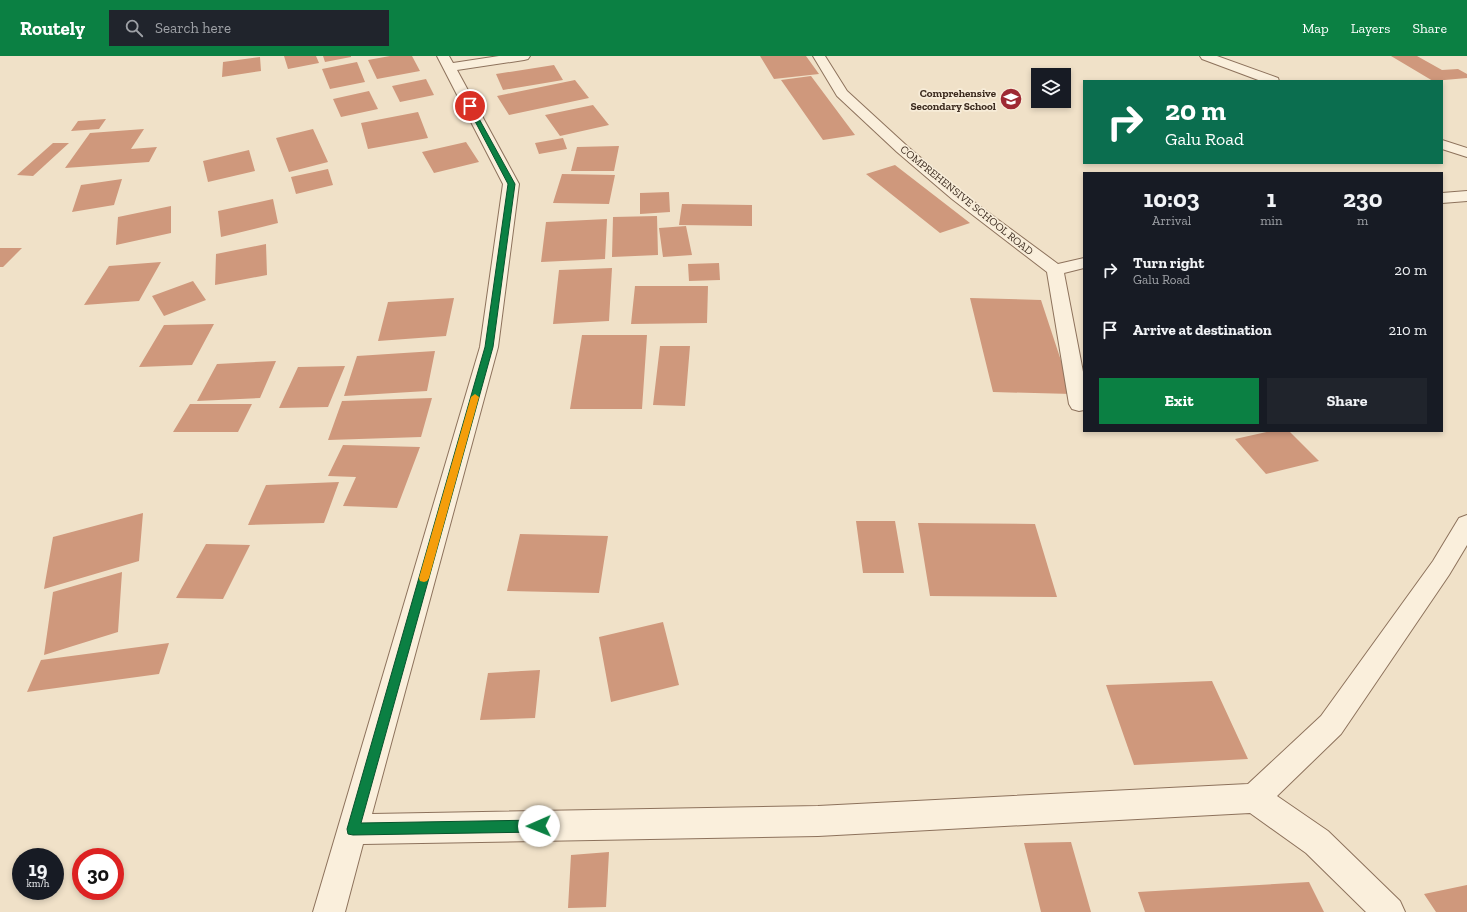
<!DOCTYPE html>
<style>
:root{--surface:#171b24;--page:#20242c;--text:#f1f3f6;--muted:#9ea1a6;--accent:#0b8043}
body{margin:0;font-family:"Zilla Slab",serif;background:var(--page);color:var(--text);height:100vh;display:flex;flex-direction:column;font-size:15px;white-space:nowrap}
*{box-sizing:border-box;margin:0}
p{font-size:13px;color:var(--muted)}
.icon{flex:none;width:22px;height:22px;fill:none;stroke:currentColor;stroke-width:2;stroke-linecap:round;stroke-linejoin:round}
.map{position:relative;flex:1;overflow:hidden}
.drawer{position:absolute;left:1083px;top:116px;width:360px;height:260px;display:flex;flex-direction:column;background:var(--surface);border-radius:0px;box-shadow:0 2px 6px #0003}
.drawer>*{flex:none}
.hud{position:absolute;left:1083px;top:24px;width:360px;height:84px;border-radius:0px;box-shadow:0 2px 6px #0003;background:#0b6e4f;color:#fff;overflow:hidden}
.tools{position:absolute;left:1031px;top:12px;display:grid;gap:8px}
.tools a{display:grid;place-items:center;width:40px;height:40px;border-radius:0px;background:var(--surface);box-shadow:0 2px 6px #0003;font-size:20px}
.speed{position:absolute;left:12px;top:792px;display:flex;gap:8px;font-size:20px;font-weight:700;text-align:center}
.speed>*{display:grid;place-content:center;width:52px;height:52px;border-radius:50%;background:var(--surface);box-shadow:0 2px 6px #0003;line-height:1}
.speed small{font-size:10px;font-weight:400}
.speed .limit{border:6px solid #d22;background:#fff;color:#111}
.pin{position:absolute;display:grid;place-items:center;width:34px;height:34px;color:#fff;margin:-17px;border:2px solid #fff;border-radius:50%;box-shadow:0 1px 4px #0007}
.me{position:absolute;width:44px;margin:-22px;rotate:269deg;stroke-linejoin:round;filter:drop-shadow(0 0 3px #0008)}
.turn{display:flex;align-items:center;gap:14px;height:84px;padding:0 16px;font-size:18px}
.turn .icon{width:52px;height:52px;stroke-width:2.5}
.turn b{display:block;font-size:28px;line-height:34px}
.eta{display:flex;justify-content:space-evenly;align-items:center;height:68px;text-align:center}
.eta b{font-size:24px;font-weight:800;line-height:28px}
.cta{display:flex;gap:8px;margin-top:auto;padding:8px 16px}
.cta a{flex:1;height:46px;border-radius:0px;background:var(--accent);color:#fff;font-size:16px;font-weight:800;line-height:46px;text-align:center}
.cta a+a{background:var(--page);color:var(--text)}
ul{padding:0;list-style:none}
li{display:flex;align-items:center;gap:12px;height:60px;padding:0 16px}
li div{flex:1}
li b{display:block;font-size:15px}
li em{font-style:normal}
header{display:flex;align-items:center;gap:24px;box-sizing:border-box;height:56px;padding:0 20px;background:var(--accent);color:#fff}
header strong{font-size:19px}
nav{display:flex;gap:22px;margin-inline-start:auto;font-size:14px}
.search{width:280px;height:36px;background:var(--page);display:flex;align-items:center;gap:10px;box-sizing:border-box;padding:0 14px;border-radius:0px;color:var(--muted);font-size:15px}
.map>svg:first-child{display:block}
.building{fill:#cf987c}
.lines{fill:none;stroke-linecap:round;stroke-linejoin:round}
.street-casing{stroke:#8d725c;stroke-width:2}
.street{fill:#faefdc;fill-rule:evenodd}
.route{fill:#0b8043;stroke:#07532c}
.slow{fill:#f59e0b}
.labels{text-anchor:middle;stroke-width:3.5;stroke-linejoin:round;paint-order:stroke}
.far-poi-label{font-size:11px;font-weight:bold;fill:#3d2c20;stroke:#f7ecd8;text-anchor:end}
.far-street-label{font-size:11px;fill:#3d2c20;stroke:#f7ecd8}
</style>
<header>
<strong>Routely</strong>
<div class="search"><svg class="icon" aria-label="search" viewBox="0 0 24 24"><circle cx="10" cy="10" r="6"/><path d="M15 15l6 6"/></svg>Search here</div>
<nav><a>Map</a><a>Layers</a><a>Share</a></nav>
</header>
<div class="map">
<svg width="1467" height="856" viewBox="0 0 1467 856">
<rect width="100%" height="100%" fill="#f0e1c8"/>
<path class="building" d="M284,0H316L319,7L288,13Z
M323,0H351V1L325,6Z
M390,0H412L420,15L377,23L368,4Z
M760,0H806L819,18L774,23Z
M1391,0H1417L1442,14L1458,13L1467,18V22L1433,25Z
M260,1L261,15L222,21L223,6Z
M357,6L365,26L330,33L322,13Z
M554,9L563,24L503,34L496,18Z
M811,20L855,79L823,84L781,24Z
M426,23L434,39L400,46L392,30Z
M575,24L589,42L509,59L497,40Z
M369,35L378,53L341,61L333,43Z
M593,49L609,69L560,80L545,59Z
M418,56L428,82L368,93L361,67Z
M106,63L99,73L71,75L78,65Z
M144,73L131,93L157,91L149,106L65,112L90,77Z
M313,73L328,106L289,116L276,82Z
M563,82L567,93L539,98L535,87Z
M466,86L479,106L434,117L422,96Z
M53,87H69L33,120L17,119Z
M619,90L614,115H571L577,91Z
M249,94L255,115L208,126L203,105Z
M895,109L970,167L940,177L866,118Z
M328,113L333,129L296,138L291,121Z
M562,118L615,119L609,148L553,147Z
M122,123L114,149L72,156L81,129Z
M669,136L670,156L640,158V137Z
M273,143L278,167L221,181L218,155Z
M682,148L752,149V170L679,169Z
M171,150V177L116,189L118,161Z
M657,160L658,199L612,201L613,161Z
M607,163L605,203L541,206L546,166Z
M686,170L692,199L663,201L659,172Z
M266,188L267,219L215,229L216,198Z
M0,192H22L3,211H0Z
M161,206L139,245L84,249L109,210Z
M719,207L720,224L689,225L688,208Z
M612,212L609,265L553,268L559,214Z
M193,225L206,244L164,260L152,240Z
M635,230H708L707,267L631,268Z
M454,242L446,280L378,285L388,246Z
M970,242L1041,244L1072,338L993,336Z
M214,268L192,309L139,311L164,269Z
M582,279H647L642,353H570Z
M660,290H690L685,350L653,349Z
M435,295L427,335L344,340L357,300Z
M276,305L260,342L197,345L217,308Z
M345,310L328,351L279,352L298,311Z
M432,342L421,381L328,384L342,345Z
M190,348H252L238,376H173Z
M1271,375H1289L1319,405L1266,418L1235,383Z
M343,389L420,391L397,452L343,450L356,421L328,420Z
M339,426L324,467L248,469L266,429Z
M143,457L139,505L44,533L53,481Z
M856,465H895L904,517H863Z
M918,467L1035,468L1057,541L930,540Z
M520,478L608,480L599,537L507,535Z
M206,488L250,489L223,543L176,542Z
M122,516L118,576L44,599L53,536Z
M663,566L679,629L611,646L599,581Z
M169,587L159,618L27,636L41,604Z
M540,614L535,662L480,664L488,617Z
M1212,625L1248,703L1134,709L1106,629Z
M1071,786L1091,856H1041L1024,787Z
M609,796L606,851L568,852L571,799Z
M1309,826L1324,856H1145L1138,836Z
M1467,829V856H1436L1424,838Z"/>
<g class="lines">
<g class="street-casing">
<path id="street" d="M437,0H449L453,7L499,0H530L528,3L524,4L457,14L519,128L498,291L372,758L818,750L1248,728L1321,660L1433,505L1459,462L1467,459V489L1449,519L1341,678L1277,740L1328,775L1400,845L1405,856H1366L1306,797L1250,757L818,780L363,788L345,856H313L480,291L503,128Z
M813,0H825L847,35L907,90L962,137L1058,208L1084,202V212L1064,217L1084,321V354L1079,355L1072,353L1069,348L1047,216L952,143L897,96L837,40Z
M1200,0H1217L1278,22L1279,25H1261L1202,3Z
M1442,84L1467,92V101L1442,93Z
M1467,135V145L1442,147V137Z"/>
</g>
<use href="#street" class="street"/>
</g>
<path class="route" d="M470,48L472,50L515,128L493,291L361,767L539,764L543,765L545,770L543,774L539,776L353,779L348,778L347,773L485,291L508,128L467,50Z"/>
<path class="slow" d="M475,338L479,341L429,522L427,525L424,526L420,525L419,522L471,341Z"/>
<defs>
<g id="school-disc" transform="scale(1.15)"><circle r="9.5" fill="#9e2933" stroke="#f7ecd8"/><path d="M0-5L7-2L0 1L-7-2ZM-4 1L0 2.5L4 1V4Q0 6-4 4Z" fill="#fff"/></g>
</defs>
<g fill-rule="evenodd">
<use href="#school-disc" x="1011" y="43"/>
</g>
<g class="labels">
<g class="far-poi-label">
<text x="996" y="41">Comprehensive<tspan x="996" dy="13">Secondary School</tspan></text>
</g>
<g class="far-street-label">
<text transform="translate(967 144) rotate(39)" y="4">COMPREHENSIVE SCHOOL ROAD</text>
</g>
</g>
</svg>
<div class="tools">
<a><svg class="icon" aria-label="layers" viewBox="0 0 24 24"><path d="M12 4l9 5-9 5-9-5zM3 14l9 5 9-5"/></svg></a>
</div>
<div class="speed"><div>19<small>km/h</small></div><div class="limit">30</div></div>
<div class="pin" style="left:470px;top:50px;background:#d93025"><svg class="icon" aria-label="arrive" viewBox="0 0 24 24"><path d="M6 21V4h12l-3 4 3 4H6"/></svg></div>
<svg class="me" style="left:539px;top:770px" viewBox="-20 -20 40 40"><circle r="19" fill="#fff"/><path d="M0-13L10 11 0 6-10 11z" fill="#0b8043"/></svg>
<div class="hud">
<div class="turn"><svg class="icon" aria-label="right" viewBox="0 0 24 24"><path d="M7 20v-9h11M14 6l5 5-5 5"/></svg><div><b>20 m</b>Galu Road</div></div>
</div>
<section class="drawer">
<div class="eta">
<div><b>10:03</b><p>Arrival</p></div>
<div><b>1</b><p>min</p></div>
<div><b>230</b><p>m</p></div>
</div>
<ul>
<li><svg class="icon" aria-label="right" viewBox="0 0 24 24"><path d="M7 20v-9h11M14 6l5 5-5 5"/></svg><div><b>Turn right</b><p>Galu Road</p></div><em>20 m</em></li>
<li><svg class="icon" aria-label="arrive" viewBox="0 0 24 24"><path d="M6 21V4h12l-3 4 3 4H6"/></svg><div><b>Arrive at destination</b></div><em>210 m</em></li>
</ul>
<div class="cta"><a>Exit</a><a>Share</a></div>
</section>
</div>
